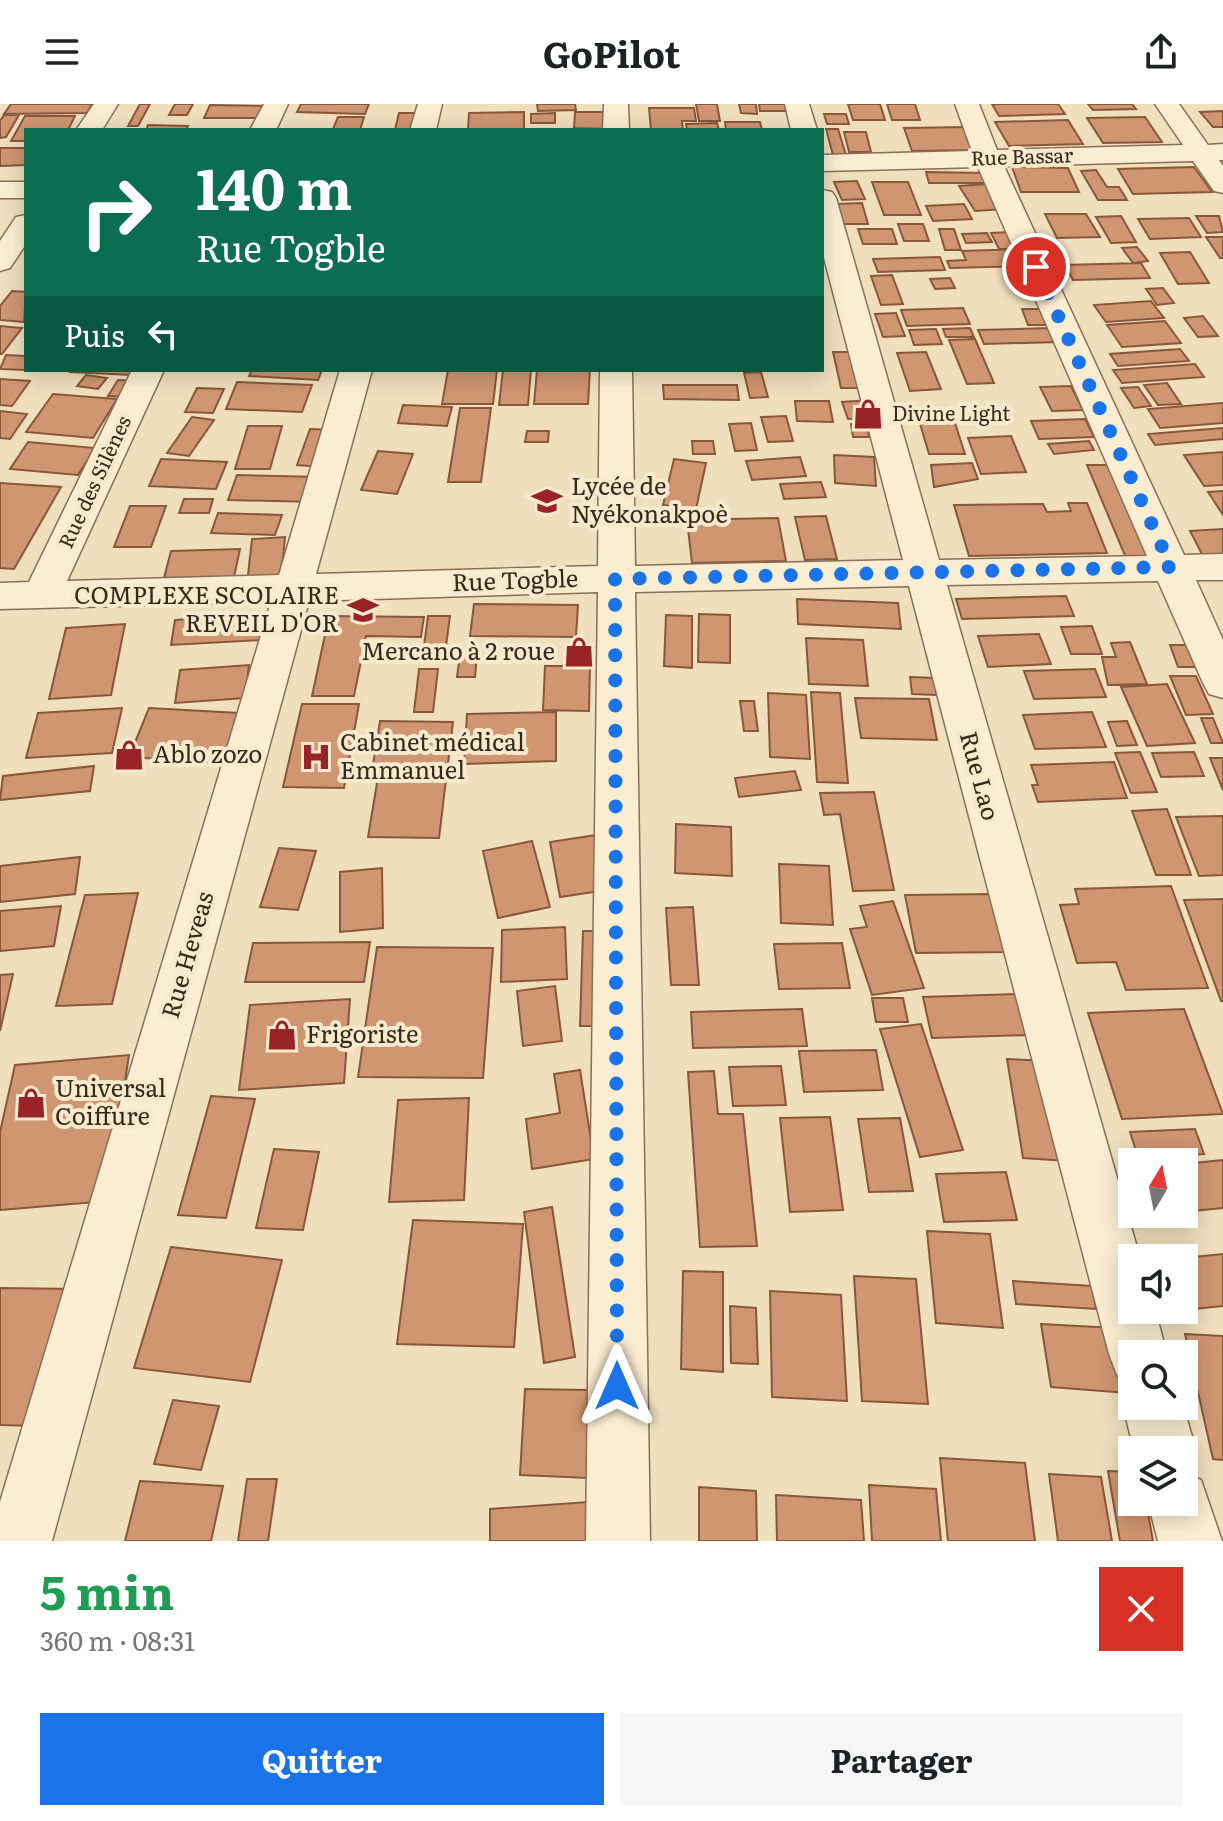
<!DOCTYPE html>
<html lang="fr">
<meta charset="utf-8">
<style>
:root{--surface:#fff;--page:#f6f6f6;--text:#202124;--muted:#757577;--accent:#1a73e8}
body{margin:0;font-family:Literata,serif;background:var(--page);color:var(--text);height:100vh;display:flex;flex-direction:column;font-size:30px;white-space:nowrap}
*{box-sizing:border-box;margin:0}
p{font-size:26px;color:var(--muted)}
.icon{flex:none;width:44px;height:44px;fill:none;stroke:currentColor;stroke-width:2;stroke-linecap:round;stroke-linejoin:round}
.map{position:relative;height:1437px;overflow:hidden}
.sheet{display:flex;flex-direction:column;background:var(--surface);flex:1}
.sheet>*{flex:none}
.hud{position:absolute;left:24px;top:24px;width:800px;height:244px;border-radius:0px;box-shadow:0 4px 20px #0003;background:#0b6e4f;color:#fff;overflow:hidden}
.needle{width:52px;rotate:10deg}
.fabs{position:absolute;left:1118px;top:1044px;display:grid;gap:16px}
.fabs a{display:grid;place-items:center;width:80px;height:80px;border-radius:0px;background:var(--surface);box-shadow:0 4px 20px #0003;font-size:40px}
.pin{position:absolute;display:grid;place-items:center;width:68px;height:68px;color:#fff;margin:-34px;border:4px solid #fff;border-radius:50%;box-shadow:0 2px 8px #0007}
.me{position:absolute;width:88px;margin:-44px;rotate:0deg;stroke-linejoin:round;filter:drop-shadow(0 0 6px #0008)}
.turn{display:flex;align-items:center;gap:28px;height:168px;padding:0 40px;font-size:36px}
.turn .icon{width:104px;height:104px;stroke-width:2.5}
.turn b{display:block;font-size:56px;line-height:68px}
.then{display:flex;align-items:center;height:76px;padding:0 40px;background:#0003;gap:16px;font-size:30px}
.round{display:grid;place-items:center;flex:none;width:84px;height:84px;border-radius:0px;background:var(--page)}
.head{display:flex;align-items:center;justify-content:space-between;height:136px;padding:0 40px}
h1{font-size:48px;font-weight:700;line-height:60px;color:#1e9e55}
.primary-button{display:flex;gap:16px;margin-top:auto;padding:16px 40px}
.primary-button a{flex:1;height:92px;border-radius:0px;background:var(--accent);color:#fff;font-size:32px;font-weight:700;line-height:92px;text-align:center}
.primary-button a+a{background:var(--page);color:var(--text)}
header{display:flex;justify-content:space-between;align-items:center;height:104px;padding:0 40px;background:var(--surface);font-size:36px;font-weight:700}
.map>svg:first-child{display:block}
.building{fill:#d09571;stroke:#89573a;stroke-width:2}
.lines{fill:none;stroke-linecap:round;stroke-linejoin:round}
.minor-casing{stroke:#896f55;stroke-width:3}
.minor{fill:#faedd1;fill-rule:evenodd}
.route{stroke:#1a73e8;stroke-width:14;stroke-dasharray:0 25.2}
.labels{text-anchor:middle;stroke-width:8;stroke-linejoin:round;paint-order:stroke}
.far-street-label{font-size:20px;fill:#37281b;stroke:#f7e9cd}
.far-poi-label{font-size:20px;fill:#37281b;stroke:#f7e9cd;text-anchor:start}
.poi-label{font-size:24px;fill:#37281b;stroke:#f7e9cd;text-anchor:start}
.street-label{font-size:24px;fill:#37281b;stroke:#f7e9cd}
</style>
<header><svg class="icon" aria-label="menu" viewBox="0 0 24 24"><path d="M4 6h16M4 12h16M4 18h16"/></svg>GoPilot<svg class="icon" aria-label="share" viewBox="0 0 24 24"><path d="M12 15V3M7 8l5-5 5 5M5 13v7h14v-7"/></svg></header>
<div class="map">
<svg width="1223" height="1437" viewBox="0 0 1223 1437">
<rect width="100%" height="100%" fill="#f0dfbd"/>
<path class="building" d="M11,0H92L87,9L4,10Z
M140,0H150L138,22H128Z
M175,0H193L187,11H169Z
M301,0H369L365,10L297,8Z
M537,0H575L576,6L538,7Z
M696,0H717L720,17H699Z
M739,0H756L757,10L741,9Z
M759,0H785L786,7H760Z
M848,0H880L885,16H853Z
M887,0H915L920,16H892Z
M992,0H1058L1065,10L999,12Z
M1088,0H1132L1136,5L1093,6Z
M210,1L265,2L260,14H204Z
M649,4H694L696,17H682L683,26H651Z
M1223,7V23H1213L1200,8Z
M524,8V26H468L469,9Z
M575,8H610L609,25L574,24Z
M399,9H419L415,26H395Z
M555,9V19H531V10Z
M824,10H846L849,20H827Z
M4,11H19L6,33L0,34V17Z
M25,12H75L68,26H26V37H11Z
M338,13H364L360,26L333,25Z
M1145,13L1162,38L1103,39L1087,14Z
M1068,16L1083,40L1009,42L995,18Z
M725,18H760L762,26H726Z
M717,19L719,26H687L686,20Z
M148,21L188,22L186,26H146Z
M967,23L977,46L912,47L904,24Z
M826,25H838L846,51H833Z
M844,28H866L871,48H849Z
M0,44H26V61L0,62Z
M1012,63L1068,64L1079,88H1021Z
M1194,63L1212,88L1133,90L1118,65Z
M1096,66L1107,83H1119L1127,96H1098L1081,67Z
M926,68L984,69L988,79H929Z
M857,77L865,95L842,96L834,78Z
M872,78H908L921,111H884Z
M987,80L1004,105L975,107L959,82Z
M862,99L868,120H841L835,100Z
M964,100L972,115L933,117L926,102Z
M1045,110H1086L1100,133L1057,134Z
M1121,112L1136,138L1111,139L1096,113Z
M1196,112H1219L1223,128L1207,129Z
M1189,114L1201,133L1150,135L1138,115Z
M898,120H923L929,137H904Z
M858,125H892L897,140H863Z
M939,125H954L961,146H945Z
M1011,128L1020,145H999L991,129Z
M987,129L992,138L966,139L962,130Z
M1206,133H1223V154H1220Z
M1137,143L1148,157L1133,159L1122,144Z
M1025,145L1033,162L950,164L947,157L966,156L962,147Z
M1190,148L1209,179L1178,180L1160,149Z
M940,153L945,166L878,168L873,155Z
M1141,159L1150,174L1073,176L1065,161Z
M892,171L903,200L881,201L871,172Z
M950,174L955,184L935,185L930,175Z
M1163,184L1174,199L1157,201L1146,185Z
M12,187L26,188L24,218L0,216V202Z
M1151,197L1164,214L1106,218L1094,201Z
M963,204L970,220L907,222L901,206Z
M1022,205H1041L1047,221H1028Z
M896,209L905,232L883,233L875,210Z
M1203,212L1218,232L1198,233L1184,214Z
M1165,217L1181,239L1122,243L1107,221Z
M0,222L22,224L2,250H0Z
M970,224L974,233H946L943,225Z
M1050,224L1058,238L984,240L978,226Z
M936,225L942,240L914,241L909,226Z
M975,235L994,279L967,280L949,236Z
M1180,245L1189,257L1118,262L1110,250Z
M833,248H857L865,284H841Z
M926,248L941,285L910,287L897,249Z
M6,251L26,252V266L0,265Z
M1195,260L1204,273L1122,279L1113,266Z
M71,266H135L132,271L70,268Z
M252,266H322L318,276L249,272Z
M448,266H497L493,300H442Z
M503,266H531L528,301H499Z
M537,266H590L588,300H534Z
M761,268L768,293L750,294L744,269Z
M86,271L107,274L98,285L77,282Z
M0,275L30,277L12,302L0,301Z
M118,276L135,277L125,293L108,292Z
M237,278L312,281L302,308L226,305Z
M1167,279L1181,300L1158,301L1144,281Z
M663,281H737L739,296L664,295Z
M1071,282L1083,306L1052,307L1040,283Z
M1138,283L1151,302L1134,304L1121,284Z
M197,284L224,285L213,309L185,308Z
M53,290L117,295L93,334L26,328Z
M870,296L876,313L848,315L842,298Z
M795,297H829L833,318L797,317Z
M1223,299V319L1160,324L1148,305Z
M403,301L452,303L447,322L398,319Z
M460,304H491L481,378H448Z
M0,307L27,310L10,335L0,334Z
M786,312L793,337L768,338L761,313Z
M192,313L214,316L189,352L167,349Z
M918,313H953L965,350H929Z
M1085,315L1094,333L1039,335L1031,317Z
M751,319L757,346L735,347L729,320Z
M851,320H867L869,333H853Z
M248,322H282L270,365H235Z
M1223,324V335L1155,341L1148,330Z
M310,325L335,326L322,363L297,361Z
M527,327H549L548,338H525Z
M1011,332L1026,368L981,370L968,334Z
M692,337H713L715,350H693Z
M1089,337L1094,346L1054,350L1048,340Z
M28,338L95,344L78,371L10,365Z
M378,347L413,350L397,390L361,386Z
M1223,348V381L1204,382L1184,351Z
M834,351L874,353L876,382L835,379Z
M800,353L806,372L752,376L746,357Z
M161,355L227,358L216,385L149,382Z
M674,355L706,359L696,405L663,401Z
M972,359L978,375L934,383L931,361Z
M1087,361H1113L1154,453L1126,454Z
M237,371L322,373L314,398L228,396Z
M821,378L826,393L784,395L780,380Z
M0,379L61,383L14,465L0,464Z
M1223,387V411L1208,388Z
M184,395H213L209,409H179Z
M1068,399H1087L1107,449L969,452L954,401L1043,400L1047,408L1071,407Z
M130,402H166L151,443H114Z
M218,409L282,411L275,431L211,429Z
M826,412L837,455L805,456L795,413Z
M778,414L786,457L692,459L687,416Z
M1223,425V455L1205,456L1190,427Z
M285,433L281,477L247,480L252,435Z
M240,445L234,473L164,474L171,447Z
M1066,492L1074,512L962,515L956,495Z
M797,495L898,499L901,525L798,520Z
M474,500L578,501L576,533L470,532Z
M265,510L262,536L171,541L175,516Z
M699,510L730,511V559L698,558Z
M666,511L692,512V564L664,562Z
M329,512L424,513L421,533L366,532L354,592H312Z
M428,512H450L444,557H422Z
M125,520L111,591L49,595L66,524Z
M1092,522L1102,550H1071L1061,523Z
M1039,530L1051,560L988,563L978,532Z
M806,534L863,536L868,582L809,580Z
M1130,538L1147,580L1108,581L1102,553H1116L1111,539Z
M1170,541H1187L1197,563H1178Z
M460,550H477L475,573H457Z
M249,561L245,594L175,599L180,566Z
M545,562H590L589,607L543,606Z
M419,565H438L433,608H414Z
M1095,565L1106,593L1034,595L1024,567Z
M1170,572H1196L1213,610L1186,611Z
M910,573L935,574L937,591L912,590Z
M1167,580L1195,639L1147,642L1121,583Z
M811,588L840,589L848,679L817,678Z
M768,589L806,591L810,655L770,653Z
M855,594L929,595L937,636L861,634Z
M740,597H754L758,627H744Z
M302,600H359L344,684L283,683Z
M122,604L112,649L26,654L38,609Z
M149,604L239,609L221,659L129,653Z
M556,608V657L464,660L467,610Z
M1092,608L1106,643L1035,645L1023,611Z
M1201,614H1213L1223,639H1211Z
M380,617L453,618L439,734L368,733L380,661H373Z
M1127,617L1137,641L1117,642L1108,618Z
M1140,648L1157,688L1131,689L1115,649Z
M1194,648L1204,672L1161,673L1152,649Z
M1210,654H1223V686Z
M1114,658L1127,694L1038,698L1032,681H1038L1031,661Z
M94,662L90,687L0,696L3,672Z
M795,667L801,686L739,693L735,674Z
M874,688L894,786L853,787L840,710L824,711L820,689Z
M1167,705L1191,771H1156L1132,707Z
M1223,712V771L1199,772L1176,713Z
M676,720L731,723L732,772L675,769Z
M603,730L614,785L560,793L550,738Z
M532,737L550,803L498,814L483,747Z
M279,744L316,747L298,806L260,803Z
M80,753L75,790L0,798V762Z
M779,760L829,762L833,821L781,819Z
M382,764L383,824L340,828V768Z
M1171,782L1208,884L1126,886L1116,858L1077,859L1060,801L1079,800L1075,785Z
M138,789L112,900L56,902L85,791Z
M993,790L1008,848L916,849L905,791Z
M1223,795V897H1221L1184,796Z
M893,797L924,884L872,891L850,825L867,823L860,802Z
M61,802L54,842L0,847V807Z
M693,803L699,881H671L666,804Z
M565,823L567,875L501,878L502,826Z
M583,827H600L597,922H580Z
M370,838L364,878H245L253,839Z
M842,839L850,884L779,885L774,840Z
M377,843L493,844L483,974L358,973Z
M13,870L0,927V871Z
M555,882L562,937L523,942L517,887Z
M1019,890L1030,931L932,934L923,893Z
M872,894H903L908,918H876Z
M350,895L344,979L239,986L250,901Z
M802,905L807,942L693,944L691,908Z
M1184,905L1223,1010L1122,1015L1088,909Z
M921,920L963,1046L920,1053L880,925Z
M876,946L883,986L804,988L799,947Z
M129,951L107,1097L0,1106V1028L15,961Z
M1007,955L1049,957L1067,1057L1023,1054Z
M781,962L786,1001L733,1002L729,963Z
M580,966L594,1055L532,1065L526,1015L560,1009L554,970Z
M714,967L718,1010H743L757,1142L700,1143L688,968Z
M211,992L255,995L226,1114L178,1111Z
M469,994L464,1096L389,1098L398,996Z
M830,1013L843,1106L790,1108L780,1014Z
M900,1014L913,1087L869,1088L858,1015Z
M1195,1025L1204,1050L1138,1053L1130,1028Z
M274,1045L319,1048L303,1126L256,1124Z
M1223,1056V1104L1184,1108V1060Z
M1006,1068L1017,1116L944,1118L936,1070Z
M552,1103L575,1253L544,1259L524,1108Z
M413,1116L523,1120L514,1243L397,1240Z
M927,1127L990,1130L1003,1224L936,1219Z
M171,1143L282,1156L250,1278L134,1264Z
M1223,1150V1202L1184,1206V1154Z
M683,1167L723,1168V1268L681,1265Z
M854,1172L916,1175L928,1300L862,1297Z
M1013,1177L1092,1182L1096,1205L1016,1200Z
M0,1184L76,1185L39,1322L0,1321Z
M770,1187L841,1191L847,1297L772,1293Z
M730,1202L756,1204L758,1260L731,1259Z
M1041,1220L1115,1224L1127,1289L1051,1283Z
M1185,1230L1223,1232V1356L1213,1355Z
M525,1285L590,1286L588,1374L520,1371Z
M173,1296L219,1302L201,1366L154,1360Z
M940,1354L1025,1359L1035,1437H948Z
M1108,1367L1132,1368V1398H1146L1153,1437H1120Z
M1049,1370L1101,1373L1112,1437H1058Z
M247,1375H277L268,1437H238Z
M140,1377L223,1382L211,1437H125Z
M869,1381L936,1385L941,1437H872Z
M699,1383L756,1387L757,1437H699Z
M776,1391L861,1396L864,1437H777Z
M588,1398L589,1437H490V1405Z"/>
<g class="lines">
<g class="minor-casing">
<path id="minor" d="M94,0H118L102,26H76Z
M264,0H288L276,26H250Z
M418,0H442L436,26H410Z
M604,0H628L629,26H603Z
M785,0H809L817,26H791Z
M955,0H979L997,46L1183,41L1155,0H1179L1208,41L1223,40V56H1219L1223,62V89L1214,87L1193,57L1004,62L1184,451L1223,450V476H1196L1223,536V594L1209,590L1203,579L1158,477L947,481L1140,1154H1132V1206H1155L1167,1250H1132V1277L1117,1271L1109,1250L909,482L635,488L650,1437H586L598,488L309,497L52,1437H0V1398L271,498L0,505V479L29,478L132,266H164L67,477L279,471L340,266H372L316,470L598,462L600,266H632L635,462L903,456L822,146V86L832,88L836,94L939,456L1147,452L978,63L822,67V51L972,47Z
M0,78H26V94H0Z
M26,111V140L10,164L0,167V137L16,113Z
M1132,1281V1302H1183L1196,1346L1187,1368L1184,1369V1346H1134L1123,1302Z
M1184,1369L1201,1376L1222,1437H1158L1148,1398H1184Z"/>
</g>
<use href="#minor" class="minor"/>
</g>
<g class="lines">
<path class="route" d="M617,1282L615,475L1171,463L1036,163"/>
</g>
<defs>
<g id="shop-bare" transform="scale(2.4)"><path d="M-5-2.5h2.3a2.7 3.5 0 0 1 5.4 0H5L5.5 6h-11ZM-1.5-2.5h3a1.5 2.3 0 0 0-3 0Z" fill="#9a2328" stroke="#f7e9cd" stroke-width="2.5" paint-order="stroke"/></g>
<g id="school-bare" transform="scale(2.4)"><path d="M0-5L7-2L0 1L-7-2ZM-4 1L0 2.5L4 1V4Q0 6-4 4Z" fill="#9a2328" stroke="#f7e9cd" stroke-width="2.5" paint-order="stroke"/></g>
<g id="hospital-bare" transform="scale(2.4)"><path d="M-5-5h3v3.5h4V-5h3V5h-3V1.5h-4V5h-3Z" fill="#9a2328" stroke="#f7e9cd" stroke-width="2.5" paint-order="stroke"/></g>
</defs>
<g fill-rule="evenodd">
<use href="#shop-bare" x="868" y="310"/>
<use href="#school-bare" x="547" y="397"/>
<use href="#school-bare" x="363" y="506"/>
<use href="#shop-bare" x="579" y="548"/>
<use href="#shop-bare" x="129" y="651"/>
<use href="#hospital-bare" x="316" y="653"/>
<use href="#shop-bare" x="282" y="931"/>
<use href="#shop-bare" x="31" y="999"/>
</g>
<g class="labels">
<g class="far-street-label">
<text transform="translate(1022 53) rotate(-2)" y="7">Rue Bassar</text>
<text transform="translate(95 378) rotate(-65)" y="7">Rue des Silènes</text>
</g>
<g class="far-poi-label">
<text x="892" y="317">Divine Light</text>
</g>
<g class="poi-label">
<text x="571" y="391">Lycée de<tspan x="571" dy="28">Nyékonakpoè</tspan></text>
<text x="339" y="500" text-anchor="end">COMPLEXE SCOLAIRE<tspan x="339" dy="28">REVEIL D'OR</tspan></text>
<text x="555" y="556" text-anchor="end">Mercano à 2 roue</text>
<text x="340" y="647">Cabinet médical<tspan x="340" dy="28">Emmanuel</tspan></text>
<text x="153" y="659">Ablo zozo</text>
<text x="306" y="939">Frigoriste</text>
<text x="55" y="993">Universal<tspan x="55" dy="28">Coiffure</tspan></text>
</g>
<g class="street-label">
<text transform="translate(515 477) rotate(-2)" y="8">Rue Togble</text>
<text transform="translate(979 672) rotate(75)" y="8">Rue Lao</text>
<text transform="translate(188 851) rotate(-74)" y="8">Rue Heveas</text>
</g>
</g>
</svg>
<div class="fabs">
<a><svg class="needle" viewBox="-14 -14 28 28"><path d="M0-13l5 13h-10z" fill="#e53935"/><path d="M0 13l5-13h-10z" fill="#757577"/></svg></a>
<a><svg class="icon" aria-label="sound" viewBox="0 0 24 24"><path d="M4 9h4l5-4v14l-5-4H4zM17 9q2 3 0 6"/></svg></a>
<a><svg class="icon" aria-label="search" viewBox="0 0 24 24"><circle cx="10" cy="10" r="6"/><path d="M15 15l6 6"/></svg></a>
<a><svg class="icon" aria-label="layers" viewBox="0 0 24 24"><path d="M12 4l9 5-9 5-9-5zM3 14l9 5 9-5"/></svg></a>
</div>
<div class="pin" style="left:1036px;top:163px;background:#d93025"><svg class="icon" aria-label="arrive" viewBox="0 0 24 24"><path d="M6 21V4h12l-3 4 3 4H6"/></svg></div>
<svg class="me" style="left:617px;top:1282px" viewBox="-20 -20 40 40"><path d="M0-17L14 15 0 8-14 15z" fill="#1a73e8" stroke="#fff" stroke-width="4"/></svg>
<div class="hud">
<div class="turn"><svg class="icon" aria-label="right" viewBox="0 0 24 24"><path d="M7 20v-9h11M14 6l5 5-5 5"/></svg><div><b>140 m</b>Rue Togble</div></div>
<div class="then">Puis<svg class="icon" aria-label="left" viewBox="0 0 24 24"><path d="M17 20v-9H6M10 6l-5 5 5 5"/></svg></div>
</div>
</div>
<section class="sheet">
<div class="head"><div><h1>5 min</h1><p>360 m · 08:31</p></div><a class="round" style="background:#d93025;color:#fff"><svg class="icon" aria-label="close" viewBox="0 0 24 24"><path d="M6 6l12 12M18 6L6 18"/></svg></a></div>
<div class="primary-button"><a>Quitter</a><a>Partager</a></div>
</section>
